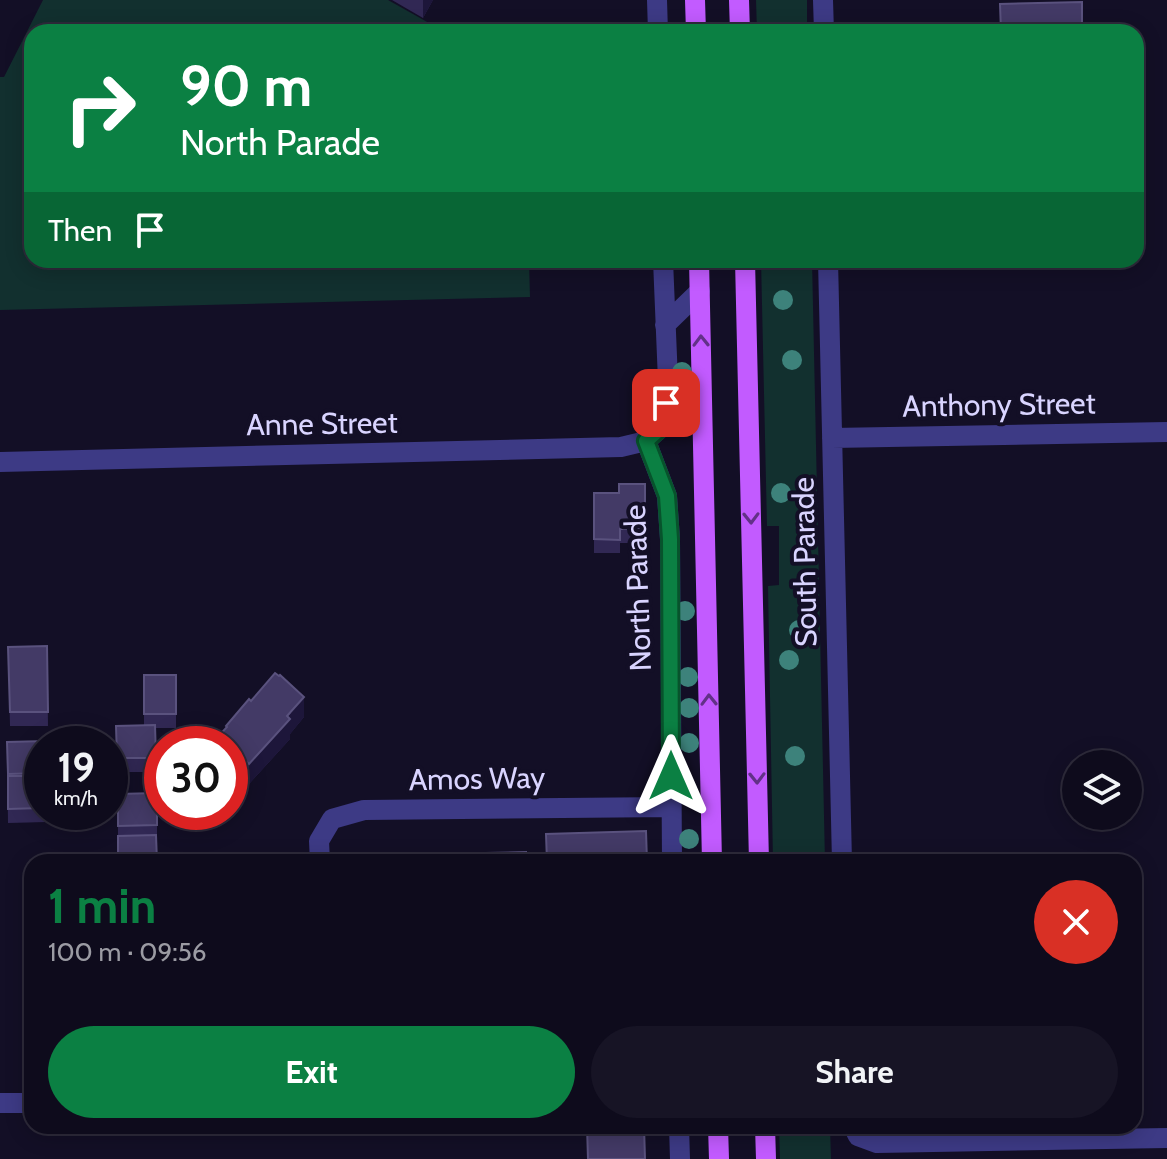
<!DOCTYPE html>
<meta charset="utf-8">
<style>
:root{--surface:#0e0b1c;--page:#171425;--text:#f1f3f6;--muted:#9b9ba3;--line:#2e2b3b;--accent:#0b8043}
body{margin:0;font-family:Cabin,sans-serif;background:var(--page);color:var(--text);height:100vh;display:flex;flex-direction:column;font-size:30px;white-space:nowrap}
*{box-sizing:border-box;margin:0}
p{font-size:26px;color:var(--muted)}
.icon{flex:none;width:44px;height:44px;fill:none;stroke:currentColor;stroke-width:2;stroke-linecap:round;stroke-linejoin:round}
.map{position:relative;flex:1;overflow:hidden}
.panel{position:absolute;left:24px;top:854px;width:1118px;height:280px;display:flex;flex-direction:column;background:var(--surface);border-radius:24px;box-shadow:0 4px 20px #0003,0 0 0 2px var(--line)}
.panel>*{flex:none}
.top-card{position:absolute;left:24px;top:24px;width:1120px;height:244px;border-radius:24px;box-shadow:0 4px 20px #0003,0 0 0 2px var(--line);background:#0b8043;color:#fff;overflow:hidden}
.controls{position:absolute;left:1062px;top:750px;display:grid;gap:16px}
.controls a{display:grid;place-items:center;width:80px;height:80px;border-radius:50%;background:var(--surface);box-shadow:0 4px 20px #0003,0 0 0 2px var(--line);font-size:40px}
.speed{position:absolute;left:24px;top:726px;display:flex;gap:16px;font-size:40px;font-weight:700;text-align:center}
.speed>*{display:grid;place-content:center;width:104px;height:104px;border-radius:50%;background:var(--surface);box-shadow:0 4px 20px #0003,0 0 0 2px var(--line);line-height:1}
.speed small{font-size:20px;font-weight:400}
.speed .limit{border:12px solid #d22;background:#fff;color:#111}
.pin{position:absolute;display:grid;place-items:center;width:68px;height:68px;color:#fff;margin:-34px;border-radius:16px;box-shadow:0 4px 12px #0006}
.me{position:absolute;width:88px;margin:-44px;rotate:0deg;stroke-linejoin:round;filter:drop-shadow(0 0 6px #0008)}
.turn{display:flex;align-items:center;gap:28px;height:168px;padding:0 24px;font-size:36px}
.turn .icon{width:104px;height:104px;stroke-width:2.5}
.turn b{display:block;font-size:56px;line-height:68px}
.then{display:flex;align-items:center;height:76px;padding:0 24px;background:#0003;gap:16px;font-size:30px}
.round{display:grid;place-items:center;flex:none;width:84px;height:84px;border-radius:42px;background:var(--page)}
.head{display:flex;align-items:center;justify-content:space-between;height:136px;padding:0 24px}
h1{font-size:48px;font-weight:700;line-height:60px;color:var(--accent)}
.action{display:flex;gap:16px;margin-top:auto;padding:16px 24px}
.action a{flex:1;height:92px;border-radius:48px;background:var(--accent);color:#fff;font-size:32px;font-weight:700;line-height:92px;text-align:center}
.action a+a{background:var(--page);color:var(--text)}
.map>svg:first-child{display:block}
.green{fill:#12302f}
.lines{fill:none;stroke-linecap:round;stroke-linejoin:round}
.minor{stroke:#3d3a85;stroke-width:20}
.major{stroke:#c25bff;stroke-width:20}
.tree{fill:#3d827b}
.wall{fill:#312854}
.shaded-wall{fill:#1d163a}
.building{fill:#433a66;stroke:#5a527e;stroke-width:2}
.oneway{stroke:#623188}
.route-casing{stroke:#07532c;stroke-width:20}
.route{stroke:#0b8043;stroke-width:14}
.labels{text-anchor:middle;stroke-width:8;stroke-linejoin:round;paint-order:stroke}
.street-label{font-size:30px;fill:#d9d4ff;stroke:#130f26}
</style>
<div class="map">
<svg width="1167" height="1159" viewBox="0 0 1167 1159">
<rect width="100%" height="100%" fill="#130f26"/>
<path class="green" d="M43,0H388L445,32H32V260H529L530,297L0,310V77H4Z
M756,0H807V32H757Z
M761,260H812L825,862H773L768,586L779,585V526H767Z
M779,1126H830L831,1159H780Z"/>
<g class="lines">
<path class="minor" d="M657,0L658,32
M823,0L824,32
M828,260L842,862
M665,325L700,291
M832,438L1167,432
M646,441L667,496L670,539L672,862
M0,462L621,447L646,441L665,424L668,381L663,260
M320,862L319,841L332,819L364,810L671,807
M0,1103H32
M679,1126L680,1159
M853,1126L858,1136L877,1143L1167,1138"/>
<path class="major" d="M695,0L696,32
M739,0L740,32
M699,260L712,862
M745,260L759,862
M718,1126L719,1159
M765,1126L766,1159"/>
</g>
<g class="tree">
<circle cx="783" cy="300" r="10"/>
<circle cx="792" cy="360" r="10"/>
<circle cx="682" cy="372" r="10"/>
<circle cx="781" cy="493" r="10"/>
<circle cx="685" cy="611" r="10"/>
<circle cx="799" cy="630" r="10"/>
<circle cx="789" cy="660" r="10"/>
<circle cx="688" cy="677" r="10"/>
<circle cx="689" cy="708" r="10"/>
<circle cx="689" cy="743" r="10"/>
<circle cx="795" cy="756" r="10"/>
<circle cx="689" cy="839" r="10"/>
</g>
<path class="wall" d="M392,0H433L423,18Z
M645,484V543H620V553H594V493H619Z
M47,646L48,726H10L8,647Z
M144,675H176V728H156V772H117L116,726L144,725Z
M251,701L304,717L290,734V739L249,784L247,782L230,744L226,726Z
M7,742L42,744V812H47V822L8,823Z
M118,794L157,825V839L118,862Z"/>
<path class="shaded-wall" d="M423,0H433L423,18Z
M304,697V717L290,734V739L249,784V764Z
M247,762V782L230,801V780Z"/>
<path class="building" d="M1082,2V23H1080V29H1076V32H1001L1000,4Z
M619,484H645V529H620V540L594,539V493H619Z
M47,646L48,712H10L8,647Z
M275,673L279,676L280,675L304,697L287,716L290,719L249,764L247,762L230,780V744H211L227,727L226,726L249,699L251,701Z
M144,675H176V714H144Z
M155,725L156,758H117L116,726Z
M46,741V744H42V773L8,774L7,742Z
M8,776H42V808L8,809Z
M157,793V825L118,826V794Z
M646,831L647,862H547L546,834Z
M156,835L157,862H118V836Z
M526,852V862H486V853Z
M587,1126H644L645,1159H588Z"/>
<defs><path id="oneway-chevron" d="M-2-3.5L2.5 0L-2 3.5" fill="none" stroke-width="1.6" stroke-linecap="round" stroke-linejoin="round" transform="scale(2)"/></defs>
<g class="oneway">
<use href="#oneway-chevron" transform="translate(701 341) rotate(-91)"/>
<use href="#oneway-chevron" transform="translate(751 518) rotate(89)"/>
<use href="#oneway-chevron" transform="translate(709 700) rotate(-91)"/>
<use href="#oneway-chevron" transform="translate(757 778) rotate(89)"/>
</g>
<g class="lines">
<g class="route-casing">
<path id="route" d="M666,403L665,424L646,441L667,496L670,539L671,776"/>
</g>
<use href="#route" class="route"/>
</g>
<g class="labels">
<g class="street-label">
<text transform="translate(999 405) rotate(-1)" y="10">Anthony Street</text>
<text transform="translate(322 424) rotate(-1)" y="10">Anne Street</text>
<text transform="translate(805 562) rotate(-91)" y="10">South Parade</text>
<text transform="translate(638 588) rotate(-92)" y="10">North Parade</text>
<text transform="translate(477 779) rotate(-1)" y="10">Amos Way</text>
</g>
</g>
</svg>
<div class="controls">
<a><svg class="icon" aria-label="layers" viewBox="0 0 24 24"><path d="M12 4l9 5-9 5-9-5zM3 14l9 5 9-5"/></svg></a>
</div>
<div class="speed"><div>19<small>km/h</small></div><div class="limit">30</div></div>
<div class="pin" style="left:666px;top:403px;background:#d93025"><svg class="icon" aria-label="arrive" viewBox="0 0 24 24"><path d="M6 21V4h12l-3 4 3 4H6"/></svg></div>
<svg class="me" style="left:671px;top:776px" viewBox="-20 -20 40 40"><path d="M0-17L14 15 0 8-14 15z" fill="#0b8043" stroke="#fff" stroke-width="4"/></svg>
<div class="top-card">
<div class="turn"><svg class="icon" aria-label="right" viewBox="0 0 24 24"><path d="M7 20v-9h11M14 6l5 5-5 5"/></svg><div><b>90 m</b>North Parade</div></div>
<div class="then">Then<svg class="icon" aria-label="arrive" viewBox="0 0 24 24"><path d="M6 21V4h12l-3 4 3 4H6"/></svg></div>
</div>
<section class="panel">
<div class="head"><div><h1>1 min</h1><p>100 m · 09:56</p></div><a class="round" style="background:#d93025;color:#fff"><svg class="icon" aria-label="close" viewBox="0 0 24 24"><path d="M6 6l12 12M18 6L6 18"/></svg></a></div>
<div class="action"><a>Exit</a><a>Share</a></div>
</section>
</div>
